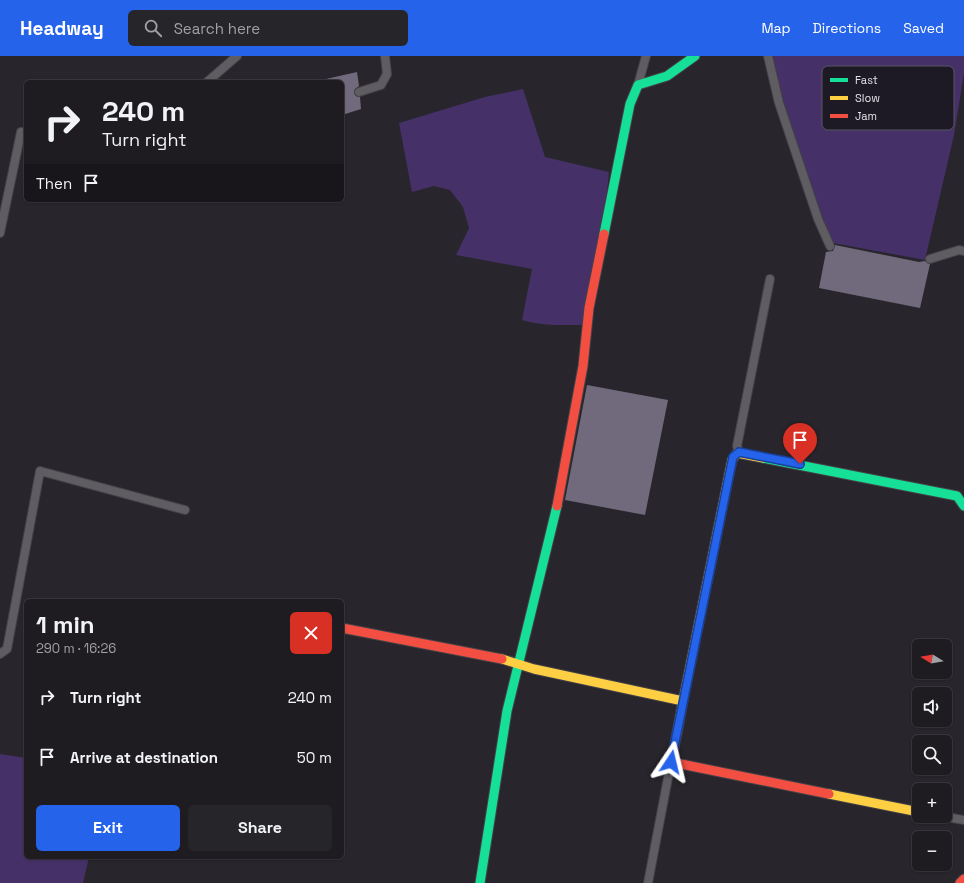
<!DOCTYPE html>
<meta charset="utf-8">
<style>
:root{--surface:#1e1c21;--page:#26252a;--text:#f1f3f6;--muted:#a1a1a5;--line:#3c3a3f;--accent:#2563eb}
body{margin:0;font-family:"Space Grotesk",sans-serif;background:var(--page);color:var(--text);height:100vh;display:flex;flex-direction:column;font-size:15px;white-space:nowrap}
*{box-sizing:border-box;margin:0}
p{font-size:13px;color:var(--muted)}
.icon{flex:none;width:22px;height:22px;fill:none;stroke:currentColor;stroke-width:2;stroke-linecap:round;stroke-linejoin:round}
.map{position:relative;flex:1;overflow:hidden}
.sheet{position:absolute;left:24px;top:543px;width:320px;height:260px;display:flex;flex-direction:column;background:var(--surface);border-radius:6px;box-shadow:0 1px 3px #0004,0 0 0 1px var(--line)}
.sheet>*{flex:none}
.banner{position:absolute;left:24px;top:24px;width:320px;height:122px;border-radius:6px;box-shadow:0 1px 3px #0004,0 0 0 1px var(--line);background:#1e1c21;color:var(--text);overflow:hidden}
.needle{width:26px;rotate:281deg}
.buttons{position:absolute;left:912px;top:583px;display:grid;gap:8px}
.buttons a{display:grid;place-items:center;width:40px;height:40px;border-radius:6px;background:var(--surface);box-shadow:0 1px 3px #0004,0 0 0 1px var(--line);font-size:20px}
.pin{position:absolute;display:grid;place-items:center;width:34px;height:34px;color:#fff;margin:-41px -17px;border-radius:50% 50% 50% 0;rotate:-45deg;box-shadow:0 0 4px #0007}
.pin .icon{rotate:45deg}
.me{position:absolute;width:44px;margin:-22px;rotate:10deg;stroke-linejoin:round;filter:drop-shadow(0 0 3px #0008)}
.turn{display:flex;align-items:center;gap:14px;height:84px;padding:0 12px;font-size:18px}
.turn .icon{width:52px;height:52px;stroke-width:2.5}
.turn b{display:block;font-size:28px;line-height:34px}
.then{display:flex;align-items:center;height:38px;padding:0 12px;background:#0003;gap:8px;font-size:15px}
.round{display:grid;place-items:center;flex:none;width:42px;height:42px;border-radius:6px;background:var(--page)}
.headline{display:flex;align-items:center;justify-content:space-between;height:68px;padding:0 12px}
h1{font-size:24px;font-weight:700;line-height:30px}
.primary-button{display:flex;gap:8px;margin-top:auto;padding:8px 12px}
.primary-button a{flex:1;height:46px;border-radius:6px;background:var(--accent);color:#fff;font-size:16px;font-weight:700;line-height:46px;text-align:center}
.primary-button a+a{background:var(--page);color:var(--text)}
ul{padding:0;list-style:none}
li{display:flex;align-items:center;gap:12px;height:60px;padding:0 12px}
li div{flex:1}
li b{display:block;font-size:15px}
li em{font-style:normal}
header{display:flex;align-items:center;gap:24px;box-sizing:border-box;height:56px;padding:0 20px;background:var(--accent);color:#fff}
header strong{font-size:19px}
nav{display:flex;gap:22px;margin-inline-start:auto;font-size:14px}
.search{width:280px;height:36px;background:var(--page);display:flex;align-items:center;gap:10px;box-sizing:border-box;padding:0 14px;border-radius:6px;color:var(--muted);font-size:15px}
.map>svg:first-child{display:block}
.green{fill:#463068}
.building{fill:#716a7c}
.lines{fill:none;stroke-linecap:round;stroke-linejoin:round}
.street-casing{stroke:#434247;stroke-width:10}
.fast-casing{stroke:#434247;stroke-width:11}
.slow-casing{stroke:#434247;stroke-width:11}
.jam-casing{stroke:#434247;stroke-width:11}
.street{stroke:#5f5d62;stroke-width:8}
.fast{stroke:#16e098;stroke-width:9}
.slow{stroke:#ffcf43;stroke-width:9}
.jam{stroke:#f24e42;stroke-width:9}
.route-casing{stroke:#184099;stroke-width:10}
.route{stroke:#2563eb;stroke-width:7}
.key{fill:#1d1925;stroke:#595560;stroke-width:1}
.key-label{font-size:11px;fill:#e4e1ea}
</style>
<header>
<strong>Headway</strong>
<div class="search"><svg class="icon" aria-label="search" viewBox="0 0 24 24"><circle cx="10" cy="10" r="6"/><path d="M15 15l6 6"/></svg>Search here</div>
<nav><a>Map</a><a>Directions</a><a>Saved</a></nav>
</header>
<div class="map">
<svg width="964" height="827" viewBox="0 0 964 827">
<rect width="100%" height="100%" fill="#28262c"/>
<path class="green" d="M773,0H964V17L954,79L925,204L833,187C808,126 785,64 773,0Z
M523,33L545,101L609,116L604,165L582,269C563,269 541,270 522,264L532,213L456,199L469,172L463,151L450,134L434,130L412,136L399,67L485,41Z
M0,698L26,702V801H89L83,827H0Z"/>
<path class="building" d="M357,16L359,30L355,33L354,37L356,40L360,41L361,53L342,59V26H327L326,23Z
M835,189L919,206L925,205L930,208L920,252L819,232L826,196L833,195Z
M587,329L668,344L645,459L565,444Z"/>
<g class="lines">
<g class="street-casing">
<path id="street" d="M768,0L779,47L818,163L830,190
M207,26L237,0
M638,29L646,0
M359,36L381,29L387,18L385,0
M0,177L21,76H26
M930,203L959,194L964,195
M739,396L737,390L770,223
M0,598L7,593L40,415L185,454
M941,760L964,764
M648,827L671,706"/>
</g>
<g class="fast-casing">
<path id="fast" d="M604,178L630,48L638,29L667,20L695,0
M763,402L957,440L964,450
M480,827L507,655L557,450"/>
</g>
<g class="slow-casing">
<path id="slow" d="M502,603L534,613L683,645L677,677
M683,645L732,404L737,397L763,402
M829,738L919,756"/>
</g>
<g class="jam-casing">
<path id="jam" d="M557,450L583,310L589,252L604,178
M342,572L502,603
M677,677L671,706L829,738
M960,827L964,823"/>
</g>
<use href="#street" class="street"/>
<use href="#fast" class="fast"/>
<use href="#slow" class="slow"/>
<use href="#jam" class="jam"/>
</g>
<g class="lines">
<g class="route-casing">
<path id="route" d="M671,706L733,401L739,396L800,408"/>
</g>
<use href="#route" class="route"/>
</g>
<rect x="822" y="10" width="132" height="64" rx="6" class="key"/>
<rect x="830" y="22" width="18" height="4" fill="#16e098"/>
<rect x="830" y="40" width="18" height="4" fill="#ffcf43"/>
<rect x="830" y="58" width="18" height="4" fill="#f24e42"/>
<g class="key-label">
<text x="855" y="28">Fast</text>
<text x="855" y="46">Slow</text>
<text x="855" y="64">Jam</text>
</g>
</svg>
<div class="buttons">
<a><svg class="needle" viewBox="-14 -14 28 28"><path d="M0-13l5 13h-10z" fill="#e53935"/><path d="M0 13l5-13h-10z" fill="#a1a1a5"/></svg></a>
<a><svg class="icon" aria-label="sound" viewBox="0 0 24 24"><path d="M4 9h4l5-4v14l-5-4H4zM17 9q2 3 0 6"/></svg></a>
<a><svg class="icon" aria-label="search" viewBox="0 0 24 24"><circle cx="10" cy="10" r="6"/><path d="M15 15l6 6"/></svg></a>
<a>+</a>
<a>−</a>
</div>
<div class="pin" style="left:800px;top:408px;background:#d93025"><svg class="icon" aria-label="arrive" viewBox="0 0 24 24"><path d="M6 21V4h12l-3 4 3 4H6"/></svg></div>
<svg class="me" style="left:671px;top:706px" viewBox="-20 -20 40 40"><path d="M0-17L14 15 0 8-14 15z" fill="#2563eb" stroke="#fff" stroke-width="4"/></svg>
<div class="banner">
<div class="turn"><svg class="icon" aria-label="right" viewBox="0 0 24 24"><path d="M7 20v-9h11M14 6l5 5-5 5"/></svg><div><b>240 m</b>Turn right</div></div>
<div class="then">Then<svg class="icon" aria-label="arrive" viewBox="0 0 24 24"><path d="M6 21V4h12l-3 4 3 4H6"/></svg></div>
</div>
<section class="sheet">
<div class="headline"><div><h1>1 min</h1><p>290 m · 16:26</p></div><a class="round" style="background:#d93025;color:#fff"><svg class="icon" aria-label="close" viewBox="0 0 24 24"><path d="M6 6l12 12M18 6L6 18"/></svg></a></div>
<ul>
<li><svg class="icon" aria-label="right" viewBox="0 0 24 24"><path d="M7 20v-9h11M14 6l5 5-5 5"/></svg><div><b>Turn right</b></div><em>240 m</em></li>
<li><svg class="icon" aria-label="arrive" viewBox="0 0 24 24"><path d="M6 21V4h12l-3 4 3 4H6"/></svg><div><b>Arrive at destination</b></div><em>50 m</em></li>
</ul>
<div class="primary-button"><a>Exit</a><a>Share</a></div>
</section>
</div>
